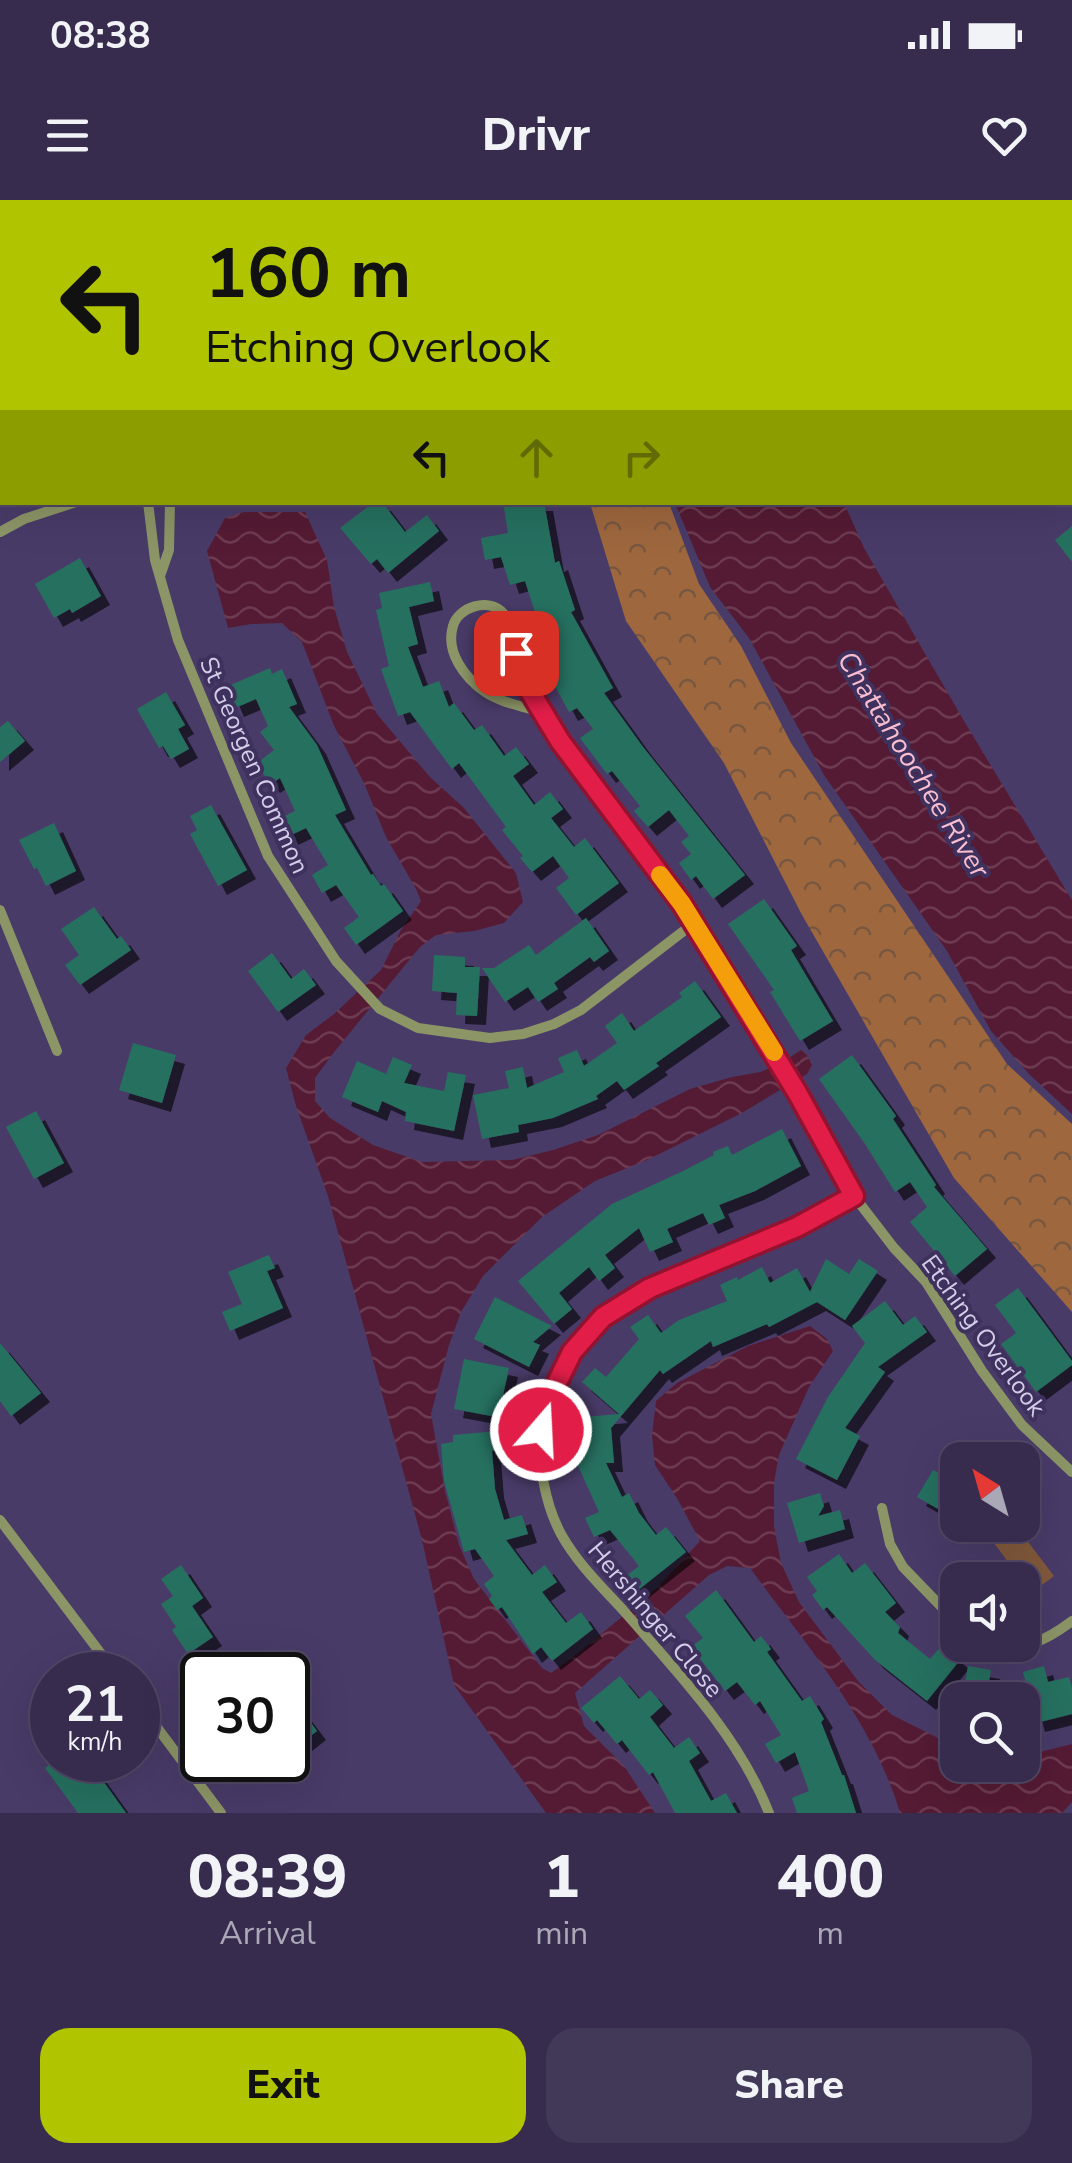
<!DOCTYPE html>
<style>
:root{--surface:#372c4e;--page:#423858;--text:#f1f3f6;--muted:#aaa7b6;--line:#514866;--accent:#b0c500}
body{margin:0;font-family:"Nunito Sans",sans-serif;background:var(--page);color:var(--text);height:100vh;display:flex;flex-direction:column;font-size:38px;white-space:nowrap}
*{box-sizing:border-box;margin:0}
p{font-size:32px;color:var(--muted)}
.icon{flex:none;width:55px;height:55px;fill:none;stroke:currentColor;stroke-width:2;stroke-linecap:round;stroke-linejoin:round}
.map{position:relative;height:1613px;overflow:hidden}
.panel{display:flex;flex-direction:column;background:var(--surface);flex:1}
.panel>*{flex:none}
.guide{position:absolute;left:0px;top:0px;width:1072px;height:305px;box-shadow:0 10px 40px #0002,0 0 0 2px var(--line);background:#b0c500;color:#111;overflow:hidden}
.needle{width:65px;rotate:323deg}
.controls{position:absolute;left:940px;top:1242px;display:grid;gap:20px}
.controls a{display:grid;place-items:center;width:100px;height:100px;border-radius:20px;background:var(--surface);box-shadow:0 10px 40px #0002,0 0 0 2px var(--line);font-size:50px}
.speed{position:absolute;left:30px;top:1452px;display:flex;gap:20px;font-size:50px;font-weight:700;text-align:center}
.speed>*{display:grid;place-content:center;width:130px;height:130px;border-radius:50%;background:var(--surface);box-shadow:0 10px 40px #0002,0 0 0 2px var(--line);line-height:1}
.speed small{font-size:25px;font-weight:400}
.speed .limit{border:5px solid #111;border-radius:15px;background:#fff;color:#111}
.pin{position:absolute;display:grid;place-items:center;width:85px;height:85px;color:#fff;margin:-42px;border-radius:20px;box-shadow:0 5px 15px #0006}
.me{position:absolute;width:110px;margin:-55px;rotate:19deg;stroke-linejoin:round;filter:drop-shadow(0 0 8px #0008)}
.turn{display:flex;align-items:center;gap:35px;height:210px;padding:0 40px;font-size:45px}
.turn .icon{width:130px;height:130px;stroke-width:2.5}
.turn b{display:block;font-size:70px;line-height:85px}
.lanes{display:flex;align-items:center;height:95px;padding:0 40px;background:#0003;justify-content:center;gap:50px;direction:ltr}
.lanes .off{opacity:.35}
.eta{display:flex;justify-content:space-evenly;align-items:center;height:170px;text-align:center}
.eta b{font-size:60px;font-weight:800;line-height:70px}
.primary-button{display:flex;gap:20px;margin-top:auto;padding:20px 40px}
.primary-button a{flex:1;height:115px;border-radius:30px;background:var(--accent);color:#111;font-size:40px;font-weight:800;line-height:115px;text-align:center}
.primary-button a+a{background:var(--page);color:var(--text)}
.status{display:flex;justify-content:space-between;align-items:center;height:70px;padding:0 50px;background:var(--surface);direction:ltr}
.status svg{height:28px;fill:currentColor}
header{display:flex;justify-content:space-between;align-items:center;height:130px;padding:0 40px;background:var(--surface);font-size:45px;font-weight:800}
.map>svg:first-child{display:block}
.green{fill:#81593b}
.forest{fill:url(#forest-crowns)}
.water{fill:url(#water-waves)}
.building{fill:#277061;filter:url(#shadow)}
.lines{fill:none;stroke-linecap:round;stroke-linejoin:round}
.minor{stroke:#8c9566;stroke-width:10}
.trunk{stroke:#e2f19c;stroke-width:22}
.route-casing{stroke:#92132f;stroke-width:25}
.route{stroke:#e11d48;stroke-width:18}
.slow{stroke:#f59e0b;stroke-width:18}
.labels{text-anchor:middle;stroke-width:8;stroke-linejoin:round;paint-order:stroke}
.street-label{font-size:25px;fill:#d4cde9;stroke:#3f315d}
.water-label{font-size:28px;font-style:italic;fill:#f8bdd0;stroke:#3f315d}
</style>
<div class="status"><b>08:38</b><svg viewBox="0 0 49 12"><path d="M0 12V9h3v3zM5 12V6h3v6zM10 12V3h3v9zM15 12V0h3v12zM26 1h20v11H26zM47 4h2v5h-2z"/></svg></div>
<header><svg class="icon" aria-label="menu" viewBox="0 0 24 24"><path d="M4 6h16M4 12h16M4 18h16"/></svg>Drivr<svg class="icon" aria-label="heart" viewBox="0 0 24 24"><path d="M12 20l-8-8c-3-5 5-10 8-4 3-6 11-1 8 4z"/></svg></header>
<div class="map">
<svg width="1072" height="1613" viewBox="0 0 1072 1613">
<defs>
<pattern id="forest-crowns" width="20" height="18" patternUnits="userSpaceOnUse" patternTransform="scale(2.5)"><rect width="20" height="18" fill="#9e673e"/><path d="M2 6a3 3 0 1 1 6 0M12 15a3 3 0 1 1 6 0" fill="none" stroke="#785741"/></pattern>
<pattern id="water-waves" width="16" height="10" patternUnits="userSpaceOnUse" patternTransform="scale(2.5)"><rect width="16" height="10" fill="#551b34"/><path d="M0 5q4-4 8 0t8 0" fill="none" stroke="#6d3b51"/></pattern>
<filter id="shadow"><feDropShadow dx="9" dy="9" stdDeviation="0" flood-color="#0009"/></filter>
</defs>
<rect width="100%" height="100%" fill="#493b68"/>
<path class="green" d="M1016,1326L1054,1376L1031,1393L994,1343Z"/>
<path class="forest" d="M590,303H669L699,384L741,446L791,543L1007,864L1072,924V1112L954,978L802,715L724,563L626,421Z"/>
<path class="water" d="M675,303H844L864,348L964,521L1072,700V914L1029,874L991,831L947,751L824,575L749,438L710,387Z
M243,312H305L327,360L334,407L347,452L377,514L429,576L464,608L516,673L523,702L504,723L474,731L436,735L420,747L335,851L315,878V901L330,918L373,945L422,962L512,960L553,950L598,935L690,889L732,877L760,872L778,865L801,850L807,855L812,865L807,874L740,914L647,960L595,981L542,1017L483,1076L461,1112L449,1145L431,1214L445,1291L459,1345L474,1379L542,1468L551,1473L577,1454L658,1387L700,1341L678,1300L655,1265L652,1235L656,1201L677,1183L748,1146L810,1126L827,1139L833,1151L809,1187L779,1255L774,1283V1326L781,1363L799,1402L858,1481L892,1515L948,1543L957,1545L958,1565H1022L1023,1553L1032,1554L1072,1544V1602L1062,1613H900C873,1521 806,1445 750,1368L727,1366L709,1375L575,1493L584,1526L624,1566L655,1613H546L454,1485L422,1340L328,996L296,906L286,868L306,835L334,814L381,770L401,730L421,701L416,689L386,637L364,583L334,526L302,442L282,423L251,424L228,428L207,351L225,318Z"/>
<path class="building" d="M374,302H382L405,332L427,315L439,331L388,373L377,359L371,364L340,328Z
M503,302H544L555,363L559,361L575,410L571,412L613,488L604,493L643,547L745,675L713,699L696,676L691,680L679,663L691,654L681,642L689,636L669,610L648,627L634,611L640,606L612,571L607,574L580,538L593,529L577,508L569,512L543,464L559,455L541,421L538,422L525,381L510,385L501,357L485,360L481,338L508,333Z
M1072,326V362L1055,340Z
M80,358L101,396L72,413L70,409L54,418L35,384Z
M430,382L434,401L409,407L418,444L408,447L423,487L439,481L449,507L454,503L474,530L482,525L504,556L516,547L529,564L513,576L534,605L550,592L563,609L551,618L574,647L585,638L619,683L576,715L556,688L569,678L553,656L532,672L520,658L523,656L502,630L506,627L459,563L452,569L410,512L398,516L381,469L389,466L376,410L382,408L379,393Z
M270,468L272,474L282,469L297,504L289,507L317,545L346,610L335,615L371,675L373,674L381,686L384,684L403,711L356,745L344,728L359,717L336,685L322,693L312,675L328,665L306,628L289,636L281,618L295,611L280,578L271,584L256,564L274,550L260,532L268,526L256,499L235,508L226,487Z
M166,492L185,525L178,529L189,549L171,559L163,546L159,548L137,509Z
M8,521L25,541L0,562V527Z
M211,605L247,670L218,686L190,634L197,630L190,616Z
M54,623L76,671L46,686L37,668L34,669L19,640Z
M764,699L797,746L791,750L833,821L800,841L770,792L774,790L728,724Z
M94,707L117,739L121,736L131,750L80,785L65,765L79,755L61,729Z
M586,718L609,751L594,762L590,757L554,783L558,789L538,802L528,787L505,802L482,768H494L529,745L536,755Z
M272,753L291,779L304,769L316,785L278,812L248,771Z
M434,755L465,757V767H480L477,816L456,815L457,793L432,791Z
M695,781L721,817L656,863L659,866L624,890L617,881L596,896L598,899L553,918L518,925L519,932L482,939L473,895L509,888L505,871L523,867L527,888L564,872L558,858L577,850L584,866L617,843L605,826L622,813L634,831L682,797L679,793Z
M133,843L176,855L162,903L119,890Z
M852,855L896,916L893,919L936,985L934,987L987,1049L955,1076L910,1022L927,1007L910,982L895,992L865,944L819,879Z
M393,857L412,865L404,883L444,891L448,872L466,875L454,931L405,921L406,912L382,901L378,912L342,897L357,861L386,874Z
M36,911L64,963L34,979L6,927Z
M782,929L801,966L755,991L719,1005L725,1018L709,1025L703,1013L667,1029L673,1042L650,1052L639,1028L605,1055L615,1068L599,1081L589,1067L559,1093L572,1109L554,1124L518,1081L612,1004L683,971L714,955L713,952L728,946L732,955Z
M269,1055L275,1068L267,1071L283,1108L230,1131L222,1112L242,1104L228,1072Z
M826,1059L849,1074L859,1059L878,1071L845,1120L817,1102L769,1127L767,1124L713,1147L711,1141L663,1174L660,1170L611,1228L614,1263H606L622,1297L629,1293L639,1313L656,1335L666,1327L686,1352L637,1391L626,1376L639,1366L610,1330L594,1337L585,1318L599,1312L578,1266L573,1267L571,1251H576L572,1218L619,1214L582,1182L595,1168L606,1177L639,1139L630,1127L648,1115L661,1133L679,1120L727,1101L720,1085L737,1077L738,1080L762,1067L770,1083L797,1068L810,1092Z
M1018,1088L1072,1161V1165L1036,1192L1001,1144L1016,1133L995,1105Z
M495,1097L552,1126L533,1142L540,1145L529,1167L474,1139Z
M885,1101L903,1125L915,1116L927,1132L878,1167L885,1172L845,1228L860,1236L837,1280L796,1259L828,1197L865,1143L852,1126Z
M0,1143L41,1193L11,1216L0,1201Z
M464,1159L509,1168L502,1200L516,1202L513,1220L454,1209Z
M511,1230L513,1250L492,1251L495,1289L504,1320L522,1315L528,1334L506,1340L532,1375L545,1365L557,1382L542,1392L566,1423L581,1412L593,1429L552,1461L541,1447L533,1454L502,1407L497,1410L489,1399L492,1396L484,1384L494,1376L475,1349L464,1352L444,1281L441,1244L453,1242V1235Z
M933,1270L949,1279L943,1289L957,1297L947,1314L917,1297Z
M820,1293L824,1306L818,1316L840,1310L845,1329L799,1343L787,1303Z
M839,1354L852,1373L865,1363L896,1403L885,1412L900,1427L898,1433L930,1459L942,1445L960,1460L927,1501L875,1460L827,1407L823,1410L812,1395L817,1391L807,1377Z
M181,1365L203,1398L192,1406L213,1437L188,1454L172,1430L176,1427L161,1404L173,1396L161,1379Z
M716,1390L754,1442L761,1436L771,1449L767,1452L802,1501L810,1496L824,1519L821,1522L842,1575H844L856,1613H797L792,1598L809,1591L795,1552L776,1563L765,1544L781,1535L760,1501L755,1505L737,1482L725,1491L691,1447L703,1438L685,1416Z
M968,1466L991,1470L988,1487L1023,1492L1022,1500H962Z
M1044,1466L1048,1482L1069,1477L1072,1488V1514L1036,1523L1023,1472Z
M620,1476L639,1499L650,1490L663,1505L650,1517L674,1548L689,1537L700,1553L689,1561L711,1601L726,1593L737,1613H675L653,1572L649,1575L622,1540L617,1544L597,1520L594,1523L581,1508Z
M288,1493L317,1531L288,1554Z
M56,1560H88L126,1613H78L45,1568Z"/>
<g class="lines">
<path class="minor" d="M148,302L155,360L178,440L268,656L336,761L380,809L418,828L490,838L523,834L554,824L581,810L694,723
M0,332L24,319L76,302
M160,376L169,350L170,302
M544,513C526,507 501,503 485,492C465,478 445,452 453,426C458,407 489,397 503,413C513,425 518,464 525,480C533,501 548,521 560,541L683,705L798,894L854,996L894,1048L926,1082L982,1171L1022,1225L1072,1272
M0,710L57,851
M882,1308L890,1344L903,1367L958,1424
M0,1320L117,1475
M992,1445C1023,1452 1047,1440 1072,1421
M138,1502L221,1613
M769,1613C739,1536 677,1472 623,1410C601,1386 577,1363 561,1334C546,1306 537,1263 541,1231C543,1214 551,1195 558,1180C570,1156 585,1129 608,1114C664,1075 731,1056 794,1028C814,1019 834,1007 854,996"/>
<path class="trunk" d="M435,2L446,0
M632,2L640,0
M0,42H2
M0,102L2,103"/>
</g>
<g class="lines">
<g class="route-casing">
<path id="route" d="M516,453L525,483L560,541L682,704L798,894L854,996L797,1027L650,1088L603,1117L572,1152L553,1191L541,1230"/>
</g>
<use href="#route" class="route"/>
<path class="slow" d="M660,675L682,704L774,852"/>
</g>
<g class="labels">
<g class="street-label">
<text transform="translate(255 565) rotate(66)" y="9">St Georgen Common</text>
<text transform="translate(984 1135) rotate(54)" y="9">Etching Overlook</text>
<text transform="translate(656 1419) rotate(50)" y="9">Hershinger Close</text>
</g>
<g class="water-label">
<text transform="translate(914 564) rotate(58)" y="10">Chattahoochee River</text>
</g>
</g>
</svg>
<div class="controls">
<a><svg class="needle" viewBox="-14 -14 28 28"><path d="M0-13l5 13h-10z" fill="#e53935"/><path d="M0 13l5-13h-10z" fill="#aaa7b6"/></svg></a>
<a><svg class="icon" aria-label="sound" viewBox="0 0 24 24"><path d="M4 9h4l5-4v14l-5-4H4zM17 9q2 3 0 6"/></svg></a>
<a><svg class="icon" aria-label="search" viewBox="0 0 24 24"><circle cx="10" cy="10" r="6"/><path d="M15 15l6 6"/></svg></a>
</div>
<div class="speed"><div>21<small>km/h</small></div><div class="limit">30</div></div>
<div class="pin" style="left:516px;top:453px;background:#d93025"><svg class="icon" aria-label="arrive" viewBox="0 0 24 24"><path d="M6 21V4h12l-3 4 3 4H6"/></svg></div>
<svg class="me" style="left:541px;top:1230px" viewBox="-20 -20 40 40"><circle r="17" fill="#e11d48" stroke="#fff" stroke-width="3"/><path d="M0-11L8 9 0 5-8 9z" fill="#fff"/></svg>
<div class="guide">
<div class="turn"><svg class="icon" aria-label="left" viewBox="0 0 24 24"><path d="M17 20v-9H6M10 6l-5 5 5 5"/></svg><div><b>160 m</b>Etching Overlook</div></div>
<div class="lanes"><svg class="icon" aria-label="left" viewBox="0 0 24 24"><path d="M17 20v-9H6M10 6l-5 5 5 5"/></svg><svg class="icon off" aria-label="ahead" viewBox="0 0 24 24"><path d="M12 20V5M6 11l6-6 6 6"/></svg><svg class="icon off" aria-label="right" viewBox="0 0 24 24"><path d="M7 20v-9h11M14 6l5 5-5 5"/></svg></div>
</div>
</div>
<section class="panel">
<div class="eta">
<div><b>08:39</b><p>Arrival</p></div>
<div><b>1</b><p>min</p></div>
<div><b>400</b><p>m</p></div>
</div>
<div class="primary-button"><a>Exit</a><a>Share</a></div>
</section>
